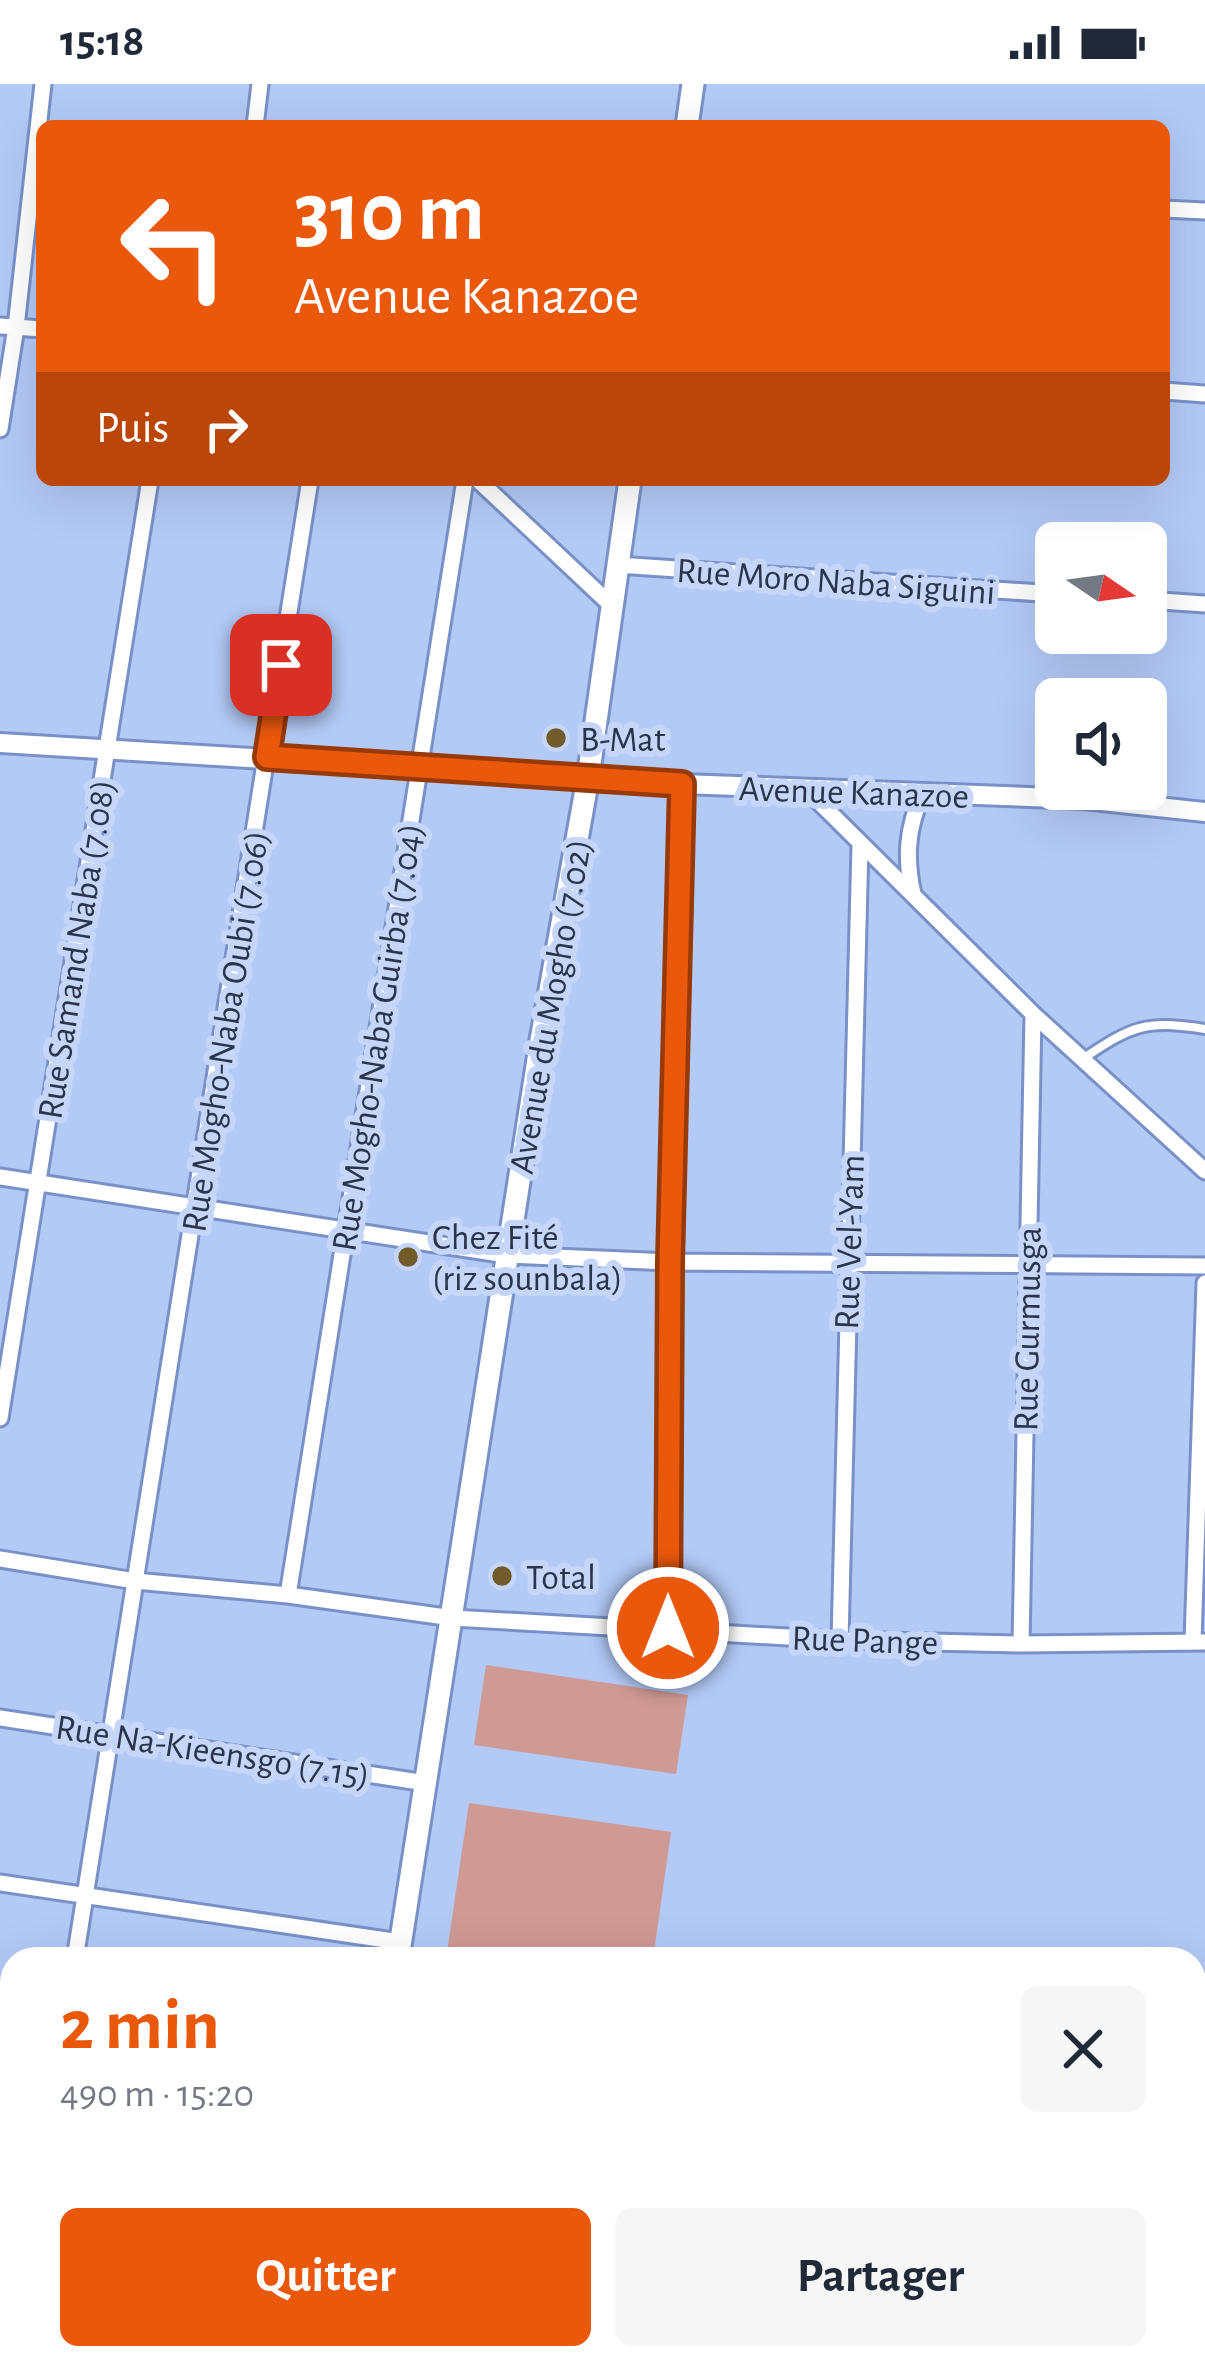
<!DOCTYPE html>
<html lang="fr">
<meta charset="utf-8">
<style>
:root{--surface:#fff;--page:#f6f6f7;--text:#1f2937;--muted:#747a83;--accent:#ea580c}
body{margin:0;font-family:"Alegreya Sans",sans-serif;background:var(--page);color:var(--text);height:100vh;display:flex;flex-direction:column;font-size:45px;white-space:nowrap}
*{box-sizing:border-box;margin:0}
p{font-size:39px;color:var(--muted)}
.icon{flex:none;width:66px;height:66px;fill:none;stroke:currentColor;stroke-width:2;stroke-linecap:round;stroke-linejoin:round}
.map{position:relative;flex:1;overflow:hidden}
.details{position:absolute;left:0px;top:1863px;width:1206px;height:423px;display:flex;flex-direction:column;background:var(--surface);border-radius:36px 36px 0 0;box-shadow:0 12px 48px #0002}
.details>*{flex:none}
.guide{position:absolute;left:36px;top:36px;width:1134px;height:366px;border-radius:18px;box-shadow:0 12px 48px #0002;background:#ea580c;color:#fff;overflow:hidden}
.needle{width:78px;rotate:103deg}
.fabs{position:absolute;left:1035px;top:438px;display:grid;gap:24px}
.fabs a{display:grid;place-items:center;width:132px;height:132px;border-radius:18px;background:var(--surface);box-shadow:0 12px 48px #0002;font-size:60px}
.pin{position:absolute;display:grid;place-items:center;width:102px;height:102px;color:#fff;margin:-51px;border-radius:24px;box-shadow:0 6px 18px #0006}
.me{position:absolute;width:132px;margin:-66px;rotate:0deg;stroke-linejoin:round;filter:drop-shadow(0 0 9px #0008)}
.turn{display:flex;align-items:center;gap:42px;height:252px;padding:0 60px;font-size:54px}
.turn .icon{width:156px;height:156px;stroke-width:2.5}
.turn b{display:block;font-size:84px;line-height:102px}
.then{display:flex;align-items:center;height:114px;padding:0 60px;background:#0003;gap:24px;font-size:45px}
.round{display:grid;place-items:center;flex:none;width:126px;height:126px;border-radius:18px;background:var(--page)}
.head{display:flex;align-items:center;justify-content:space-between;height:204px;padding:0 60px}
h1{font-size:72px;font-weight:700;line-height:90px;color:var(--accent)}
.button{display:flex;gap:24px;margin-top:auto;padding:24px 60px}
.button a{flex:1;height:138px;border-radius:18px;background:var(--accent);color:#fff;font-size:48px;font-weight:700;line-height:138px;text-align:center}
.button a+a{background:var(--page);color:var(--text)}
.status{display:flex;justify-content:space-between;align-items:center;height:84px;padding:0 60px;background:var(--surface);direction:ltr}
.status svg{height:33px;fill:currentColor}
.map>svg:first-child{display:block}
.green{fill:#cf9994}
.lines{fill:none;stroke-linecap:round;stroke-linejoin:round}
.service-casing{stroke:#7991c7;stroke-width:14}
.minor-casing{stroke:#7991c7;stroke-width:21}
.tertiary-casing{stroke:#7991c7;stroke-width:24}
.secondary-casing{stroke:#7991c7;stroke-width:27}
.trunk-casing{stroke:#7991c7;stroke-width:33}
.service{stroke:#fff;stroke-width:8}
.minor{stroke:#fff;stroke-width:15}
.tertiary{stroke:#fff;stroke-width:18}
.secondary{stroke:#fff;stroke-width:21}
.trunk{stroke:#fff;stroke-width:27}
.route-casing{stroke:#983908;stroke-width:30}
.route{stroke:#ea580c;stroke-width:21}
.poi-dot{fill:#715b2b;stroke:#c5d6f8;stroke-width:4.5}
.labels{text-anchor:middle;stroke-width:12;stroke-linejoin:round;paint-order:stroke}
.street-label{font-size:36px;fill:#2a354b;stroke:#c5d6f8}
.poi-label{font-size:36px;fill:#2a354b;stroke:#c5d6f8;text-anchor:start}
</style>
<div class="status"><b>15:18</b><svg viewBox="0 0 49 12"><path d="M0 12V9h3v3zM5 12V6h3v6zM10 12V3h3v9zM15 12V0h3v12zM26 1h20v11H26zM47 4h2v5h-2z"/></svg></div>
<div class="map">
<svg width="1205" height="2284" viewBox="0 0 1205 2284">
<rect width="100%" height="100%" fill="#b3c9f6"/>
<path class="green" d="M486,1581L688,1611L676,1690L474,1661Z
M469,1719L671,1748L653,1875H446Z"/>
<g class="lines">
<g class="service-casing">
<path id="service" d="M1084,974C1133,941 1146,936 1205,945"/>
</g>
<g class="minor-casing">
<path id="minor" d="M255,42L260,0
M1164,125L1205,127
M0,242L42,245
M1164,307L1205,310
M0,345L16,243L43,0
M478,396L611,521
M617,481L1056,510
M1146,516L1205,520
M805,704L1033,930L1205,1087
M913,810C905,774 907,744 922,711
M0,1093L507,1171L670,1178L1205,1182
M0,1334L150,396
M0,1475L135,1497L288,1511L453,1534L840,1556L1021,1560L1205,1558
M288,1511L465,396
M668,1544L670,1178L682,700
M840,1556L860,761
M1193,1557L1205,1199
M1021,1560L1033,930
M0,1634L426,1699
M0,1799L400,1858
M75,1875L310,396
M0,1964L12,1966
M0,2200L12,2202
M451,2274L500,2284
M11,2284L12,2274"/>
</g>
<g class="tertiary-casing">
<path id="tertiary" d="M0,659L682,700L1083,715L1205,728"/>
</g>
<g class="secondary-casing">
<path id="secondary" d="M687,42L693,0
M398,1875L541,956L588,694L630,396
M335,2284L337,2274"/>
</g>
<g class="trunk-casing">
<path id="trunk" d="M0,2175L12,2176
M621,2274L682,2284
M1147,2284L1179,2274"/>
</g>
<use href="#service" class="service"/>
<use href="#minor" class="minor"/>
<use href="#tertiary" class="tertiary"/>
<use href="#secondary" class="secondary"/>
<use href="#trunk" class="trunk"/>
</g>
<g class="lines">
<g class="route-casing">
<path id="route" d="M281,581L267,673L682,700L670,1178L668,1544"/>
</g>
<use href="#route" class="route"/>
</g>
<g class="poi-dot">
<circle cx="556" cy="654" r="12"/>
<circle cx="408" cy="1173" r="12"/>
<circle cx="502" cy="1492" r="12"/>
</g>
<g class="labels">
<g class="street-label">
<text transform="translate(836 496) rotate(4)" y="13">Rue Moro Naba Siguini</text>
<text transform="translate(854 707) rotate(2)" y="13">Avenue Kanazoe</text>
<text transform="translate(75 865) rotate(-81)" y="13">Rue Samand Naba (7.08)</text>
<text transform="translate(549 922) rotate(-80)" y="13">Avenue du Mogho (7.02)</text>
<text transform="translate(224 947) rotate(-81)" y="13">Rue Mogho-Naba Oubi (7.06)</text>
<text transform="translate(376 953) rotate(-81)" y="13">Rue Mogho-Naba Guirba (7.04)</text>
<text transform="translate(848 1158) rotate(-88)" y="13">Rue Vel-Yam</text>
<text transform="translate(1026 1245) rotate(-89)" y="13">Rue Gurmusga</text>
<text transform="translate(865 1555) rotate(2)" y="13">Rue Pange</text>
<text transform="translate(213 1666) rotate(9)" y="13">Rue Na-Kieensgo (7.15)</text>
</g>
<g class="poi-label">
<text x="580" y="667">B-Mat</text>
<text x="432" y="1165">Chez Fité<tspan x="432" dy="41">(riz sounbala)</tspan></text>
<text x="526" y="1505">Total</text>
</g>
</g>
</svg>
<div class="fabs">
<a><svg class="needle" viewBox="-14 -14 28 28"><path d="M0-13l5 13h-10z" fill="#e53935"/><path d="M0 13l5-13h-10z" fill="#747a83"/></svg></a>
<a><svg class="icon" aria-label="sound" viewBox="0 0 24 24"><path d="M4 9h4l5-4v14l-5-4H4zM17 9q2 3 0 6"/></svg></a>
</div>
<div class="pin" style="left:281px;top:581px;background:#d93025"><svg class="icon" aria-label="arrive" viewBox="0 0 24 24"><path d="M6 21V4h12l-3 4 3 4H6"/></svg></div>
<svg class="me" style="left:668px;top:1544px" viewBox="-20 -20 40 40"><circle r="17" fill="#ea580c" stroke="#fff" stroke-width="3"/><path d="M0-11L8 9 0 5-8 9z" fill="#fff"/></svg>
<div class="guide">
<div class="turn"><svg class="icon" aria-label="left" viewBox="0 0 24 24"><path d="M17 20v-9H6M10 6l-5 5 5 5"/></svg><div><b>310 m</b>Avenue Kanazoe</div></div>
<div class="then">Puis<svg class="icon" aria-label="right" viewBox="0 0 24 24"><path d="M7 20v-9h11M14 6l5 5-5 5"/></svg></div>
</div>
<section class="details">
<div class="head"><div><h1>2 min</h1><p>490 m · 15:20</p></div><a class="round"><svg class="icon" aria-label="close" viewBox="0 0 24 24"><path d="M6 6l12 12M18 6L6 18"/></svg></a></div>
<div class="button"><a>Quitter</a><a>Partager</a></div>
</section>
</div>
